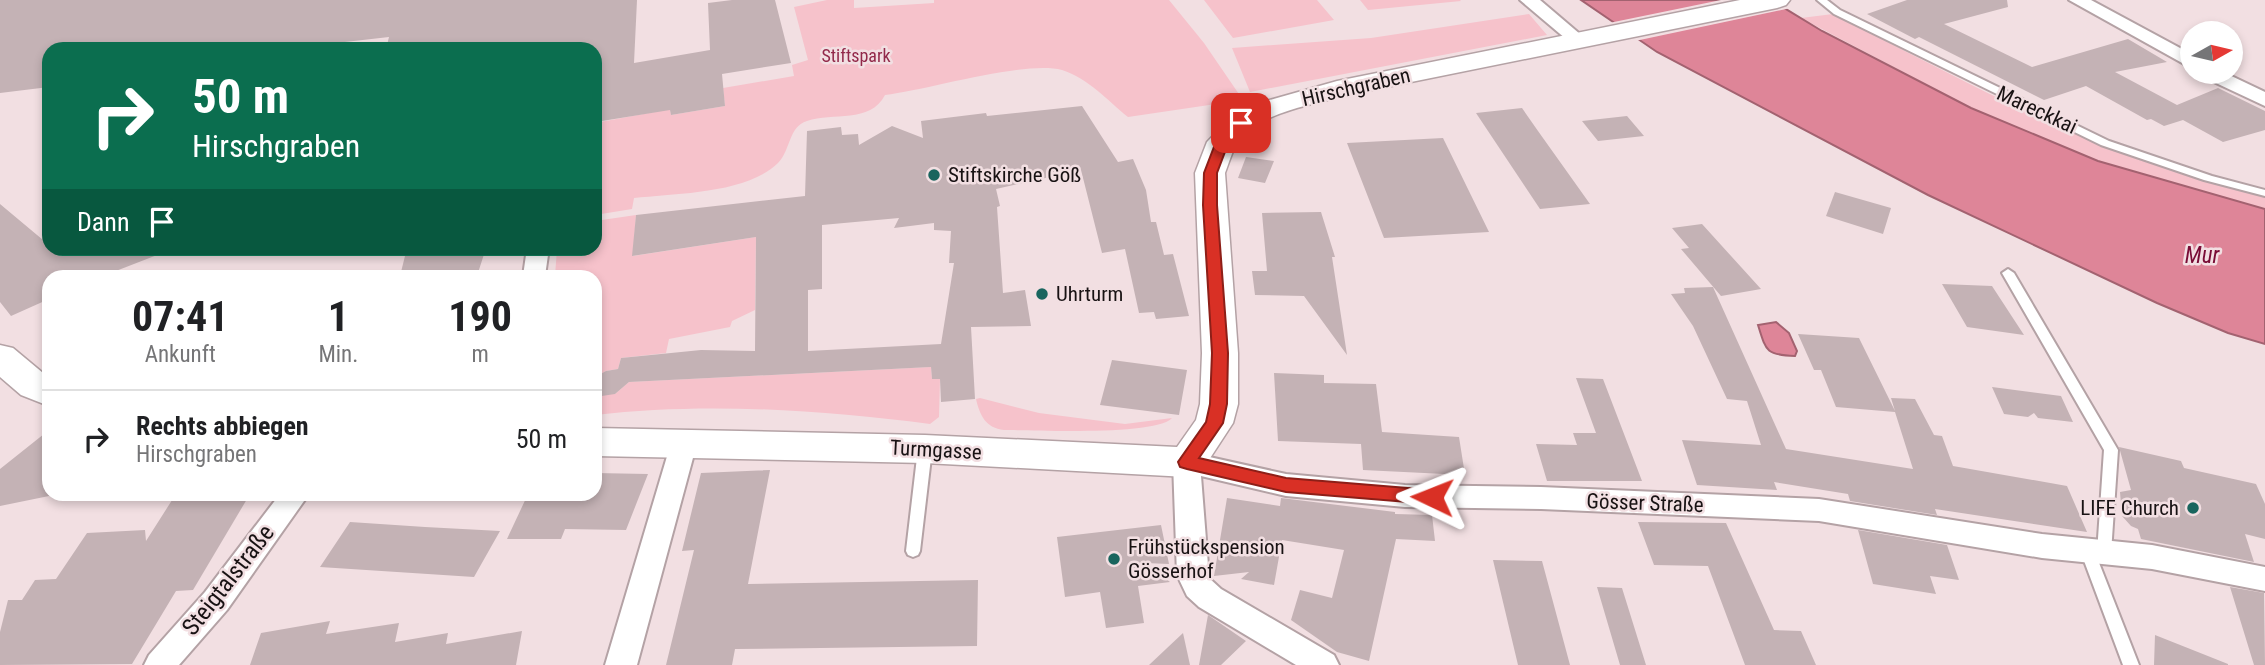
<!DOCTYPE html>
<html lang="de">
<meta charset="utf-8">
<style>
:root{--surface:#fff;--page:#f2f2f2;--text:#202124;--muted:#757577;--line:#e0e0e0}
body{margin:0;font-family:"Roboto Condensed",sans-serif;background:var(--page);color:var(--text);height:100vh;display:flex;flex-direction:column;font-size:26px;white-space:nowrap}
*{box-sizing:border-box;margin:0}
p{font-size:23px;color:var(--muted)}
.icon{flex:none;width:38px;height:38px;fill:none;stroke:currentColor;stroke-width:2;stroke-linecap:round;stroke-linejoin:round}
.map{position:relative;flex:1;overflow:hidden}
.details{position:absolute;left:42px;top:270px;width:560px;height:231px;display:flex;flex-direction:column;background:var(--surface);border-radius:21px;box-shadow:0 4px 10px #0003}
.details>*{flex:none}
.guide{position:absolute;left:42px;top:42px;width:560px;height:214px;border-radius:21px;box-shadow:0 4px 10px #0003;background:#0b6e4f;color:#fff;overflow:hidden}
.needle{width:46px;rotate:82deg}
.fabs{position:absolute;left:2180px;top:21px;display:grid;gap:14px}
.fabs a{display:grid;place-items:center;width:63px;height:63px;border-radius:50%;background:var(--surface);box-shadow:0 4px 10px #0003;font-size:35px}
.pin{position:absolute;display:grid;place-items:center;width:60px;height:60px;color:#fff;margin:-30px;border-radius:14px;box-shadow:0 4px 10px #0006}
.me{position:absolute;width:77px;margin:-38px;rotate:272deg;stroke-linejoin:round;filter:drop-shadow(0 0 5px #0008)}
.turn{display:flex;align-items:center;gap:24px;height:147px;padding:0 35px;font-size:32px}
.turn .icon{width:91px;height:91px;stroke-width:2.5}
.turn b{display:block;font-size:49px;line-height:60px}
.then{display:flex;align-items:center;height:66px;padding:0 35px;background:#0003;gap:14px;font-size:26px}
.eta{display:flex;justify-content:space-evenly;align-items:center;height:119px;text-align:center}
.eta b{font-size:42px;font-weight:700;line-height:49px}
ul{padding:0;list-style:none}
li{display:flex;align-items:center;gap:21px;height:98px;padding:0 35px;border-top:2px solid var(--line)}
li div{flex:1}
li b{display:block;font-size:26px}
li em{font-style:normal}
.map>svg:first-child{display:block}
.green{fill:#f6c2cb}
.water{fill:#de8598;stroke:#a36270;stroke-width:2}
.pier{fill:#f2dfe2}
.building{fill:#c4b2b5;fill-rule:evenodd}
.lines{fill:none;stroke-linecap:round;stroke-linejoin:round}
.lane-casing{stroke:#b4a2a5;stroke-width:4}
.street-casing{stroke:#b4a2a5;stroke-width:4}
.secondary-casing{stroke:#b4a2a5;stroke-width:3}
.lane{fill:#fff;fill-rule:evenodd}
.street{fill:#fff;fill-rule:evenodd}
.secondary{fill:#fff;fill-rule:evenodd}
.route{fill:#d93025;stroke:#8d1f18;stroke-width:2}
.poi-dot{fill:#19655e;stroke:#f2dfe2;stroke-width:2.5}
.labels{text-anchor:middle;stroke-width:5;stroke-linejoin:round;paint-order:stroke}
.far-park-label{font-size:18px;fill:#92294a;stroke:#f2dfe2}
.street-label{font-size:21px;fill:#181213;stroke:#f2dfe2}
.poi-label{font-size:21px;fill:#181213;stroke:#f2dfe2;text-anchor:start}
.water-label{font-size:23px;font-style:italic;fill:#790c36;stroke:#f2dfe2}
.near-street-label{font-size:24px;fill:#181213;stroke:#f2dfe2}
</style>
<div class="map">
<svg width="2265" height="665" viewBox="0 0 2265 665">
<rect width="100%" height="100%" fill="#f2dfe2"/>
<path class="green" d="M827,0H854V8L934,3V0H1169L1204,43L1243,100L1128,117C1108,101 1088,78 1062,70C1025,60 928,90 885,95C870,124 833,112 807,121C788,127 791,150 778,163C746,194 676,193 634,198L632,209L595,215V123L670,109L671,115L725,106L723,88L794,76L792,65L808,60L794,7Z
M1204,0H1317L1334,20L1233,38Z
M1360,0H1460L1461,1L1368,10Z
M1529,14L1547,35L1250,92L1232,48L1371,38Z
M1833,14C1921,59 2010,107 2102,145C2155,166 2210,182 2265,197V209L2098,161L1971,108L1801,18Z
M636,215L633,256L756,237L755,310L732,321L730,327L669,339L666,353L621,358L618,369L606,371L595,378V276H555L557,249L595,248V221Z
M931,367L932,379H940L939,417L930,424C820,410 705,402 595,415V393L615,394L629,382Z
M980,398L1039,413L1125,424L1172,418C1156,436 1034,430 1004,430C986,428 980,416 976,399Z"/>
<path class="water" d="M1581,0H1771L1822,31L1971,108L2098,161L2265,209V344L2228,333L2157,303L1928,195L1657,52Z
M1776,322L1789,333L1797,351L1795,356C1766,355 1766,351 1758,325Z"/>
<path class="pier" d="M1721,0H1777L1791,8L1635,41L1609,23Z"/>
<path class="building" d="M0,0H637L634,63L710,50L708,3L732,0H775L791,63L722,74L725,106L671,115L670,110L602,121L601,93L595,94V49H386L389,37L345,42L343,49H49V87L0,93Z
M1907,0H2007L2008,7L1944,24L2032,67L2128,39L2167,62L2115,72L2177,105L2218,88L2265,111V130L2223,142L2183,120L2164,126L2151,119L2147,120L2086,86L2044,100L1919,37L1915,39L1867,14Z
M1082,106L1118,162L1133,159L1146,190L1151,222H1156L1164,255L1173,254L1189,316L1156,319L1154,312L1139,313L1125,249L1102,253L1081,170L996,189L1000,206L997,207L1003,293L1025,290L1031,326L971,327L975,399L941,402L940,379H932L931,367L629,382L615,394L595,397V377L606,371L618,369L621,358L701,350L755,351L756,237L632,256L636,215L805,196L807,131L841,127L842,135L858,134L859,145L892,126L923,138L921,121L986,113L987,116ZM899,218L894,228L934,223V230L951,231L949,263H954L941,344L808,351V290L822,289V225Z
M1522,108L1538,131L1590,204L1540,209L1476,113Z
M1627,116L1644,136L1598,141L1582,121Z
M1443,138L1489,232L1384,238L1347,143Z
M1246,157L1274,161L1265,183L1238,178Z
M1835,192L1891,208L1883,234L1826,216Z
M0,204L49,245V248L170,250L103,276H49V299L11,316L0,302Z
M1321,212L1335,257H1332L1347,355L1304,296L1255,295L1252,271H1267L1262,213Z
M1702,224L1761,289L1721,296L1681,249L1689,248L1672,228Z
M407,248H486L477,276H400Z
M1942,284L1992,286L2024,335L1967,327Z
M1713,287L1786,449L1913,469L1895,412L1836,407L1821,370H1814L1798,334L1859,338L1895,411L1891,398L1915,399L1934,435L1942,436L1953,466L2067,486L2087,532L1935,509L1937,515L1850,501L1848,494L1774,482L1777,490L1697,485L1682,440L1761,445L1747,401L1727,399L1693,326L1671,294L1685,293L1684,288Z
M1112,360L1187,370L1179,415L1100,405Z
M1274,373L1324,375V383L1376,384L1382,432L1459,437L1465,475L1363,470L1361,444L1278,441Z
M1576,378L1603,379L1642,481H1547L1536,444L1577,445L1573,433H1596Z
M1992,387L2061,396L2073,422L2038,418L2034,413L2028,417L2004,414Z
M49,430V496L0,506V469Z
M2119,447L2181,461L2184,468L2256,484L2265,504V539L2245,534L2254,562L2141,539L2138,529L2131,526L2122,516L2120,492L2131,490Z
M770,470L748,584L978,580L977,646L735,649L732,665H666L694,550L682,551L701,473Z
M595,473L648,474L626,530L565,529L561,539H507L528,494H595Z
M250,494L193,590L176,591L132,664L0,665V632L8,600H22L35,580L56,579L87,533L145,530L146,541L174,497Z
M1227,498L1280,506L1281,498L1395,512V514L1432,515L1435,541L1396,539L1369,661L1337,652L1291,620L1300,590L1332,598L1344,550L1282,540L1274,585L1241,579L1249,572L1214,576Z
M350,522L425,527L500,531L474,577L320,567Z
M1638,522L1726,523L1774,630L1801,631L1816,665H1745L1708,566L1654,565Z
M1161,525L1169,564L1145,563L1170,582L1138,586L1144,623L1106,628L1100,592L1065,597L1057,537Z
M1858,530L1947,545L1959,580L1930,576L1936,594L1873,584Z
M1493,560L1542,561L1570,665H1518Z
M1597,587L1622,588L1646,665H1620Z
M2230,587L2264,593L2265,665H2254Z
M1208,615L1246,641L1221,665H1199Z
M330,621L326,634L399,623L395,642L448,633L446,644L522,631L516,665H250L261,633Z
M1183,633L1190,665H1149Z
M2155,635L2228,664V665H2154Z"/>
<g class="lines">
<g class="lane-casing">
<path id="lane" d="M1817,0H1827L1840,10L2109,141L2212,176L2265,190V196L2204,180L2101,145L1834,14Z
M2008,269L2014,273L2118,450L2111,553L2109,557L2104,559L2099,557L2097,553L2104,450L2002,273Z
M925,444L930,445L932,449L920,551L918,555L913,557L908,555L906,551L918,449L920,445Z
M2087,544L2092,546L2094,550L2139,665H2123L2080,550L2082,546Z"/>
</g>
<g class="street-casing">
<path id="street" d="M1520,0H1540L1587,40L1584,44H1572Z
M2069,0H2091L2193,55V69Z
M2198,72H2223L2265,92V106L2201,76Z
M527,248H549L545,276H523Z
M684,433L693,436L697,443L637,665H605L671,443L675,436Z
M1187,452L1286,474L1405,485L1541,487L1819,499L2042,534L2152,545L2265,567V591L2152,569L2042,558L1819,521L1541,509L1405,507L1286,496L1201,476L1209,578L1221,589L1334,655L1339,665H1296L1199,607L1187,596L1177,575L1173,462L1177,455Z
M280,494H309L227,610L179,665H144L149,655L205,592Z"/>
</g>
<g class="secondary-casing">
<path id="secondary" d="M1740,0H1790L1786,5L1777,8L1342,96C1309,106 1253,113 1235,147C1231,155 1228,165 1225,173L1238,353V404L1233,423L1201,472L1187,477L925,463L595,456V428L925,435L1177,447L1196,420L1200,404L1202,353L1195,173L1207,142L1231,117L1252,105L1337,81Z
M0,345L13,348L49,378V406L21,395L0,377Z"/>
</g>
<use href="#lane" class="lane"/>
<use href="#street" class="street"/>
<use href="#secondary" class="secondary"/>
</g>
<path class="route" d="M1241,119L1248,123L1228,144L1217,173V205L1228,353L1227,404L1223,423L1199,458L1286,478L1432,490L1438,492L1441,497L1438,502L1432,504L1286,492L1187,469L1180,467L1178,462L1206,422L1210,404L1212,353L1203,205L1204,173L1217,139L1236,121Z"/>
<g class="poi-dot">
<circle cx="934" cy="175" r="7"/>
<circle cx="1042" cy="294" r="7"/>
<circle cx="2193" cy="508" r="7"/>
<circle cx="1114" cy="559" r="7"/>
</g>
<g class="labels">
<g class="far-park-label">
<text x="856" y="62">Stiftspark</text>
</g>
<g class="street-label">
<text transform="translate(1356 87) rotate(-13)" y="7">Hirschgraben</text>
<text transform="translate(2037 110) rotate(25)" y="7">Mareckkai</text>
<text transform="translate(936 450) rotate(3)" y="7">Turmgasse</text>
<text transform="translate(1645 503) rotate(2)" y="7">Gösser Straße</text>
</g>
<g class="poi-label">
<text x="948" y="182">Stiftskirche Göß</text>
<text x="1056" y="301">Uhrturm</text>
<text x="2179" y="515" text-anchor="end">LIFE Church</text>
<text x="1128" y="554">Frühstückspension<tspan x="1128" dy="24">Gösserhof</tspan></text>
</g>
<g class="water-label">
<text x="2202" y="263">Mur</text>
</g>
<g class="near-street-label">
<text transform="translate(228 580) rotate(-52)" y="8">Steigtalstraße</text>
</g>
</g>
</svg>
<div class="fabs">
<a><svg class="needle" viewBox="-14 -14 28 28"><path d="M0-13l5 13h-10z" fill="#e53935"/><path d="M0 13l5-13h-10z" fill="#757577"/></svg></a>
</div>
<div class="pin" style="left:1241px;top:123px;background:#d93025"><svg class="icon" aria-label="arrive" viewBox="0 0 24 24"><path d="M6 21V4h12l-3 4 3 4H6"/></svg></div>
<svg class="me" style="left:1432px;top:497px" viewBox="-20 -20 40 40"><path d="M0-17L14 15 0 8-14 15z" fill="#d93025" stroke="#fff" stroke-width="4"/></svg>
<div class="guide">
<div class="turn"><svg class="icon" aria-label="right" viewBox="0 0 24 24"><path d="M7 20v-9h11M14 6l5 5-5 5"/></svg><div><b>50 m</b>Hirschgraben</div></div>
<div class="then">Dann<svg class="icon" aria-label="arrive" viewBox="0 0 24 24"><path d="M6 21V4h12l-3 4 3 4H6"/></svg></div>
</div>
<section class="details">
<div class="eta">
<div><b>07:41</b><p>Ankunft</p></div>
<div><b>1</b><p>Min.</p></div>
<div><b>190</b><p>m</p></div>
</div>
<ul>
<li><svg class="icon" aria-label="right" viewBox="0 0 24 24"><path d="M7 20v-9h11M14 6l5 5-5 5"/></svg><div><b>Rechts abbiegen</b><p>Hirschgraben</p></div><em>50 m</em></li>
</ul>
</section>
</div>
